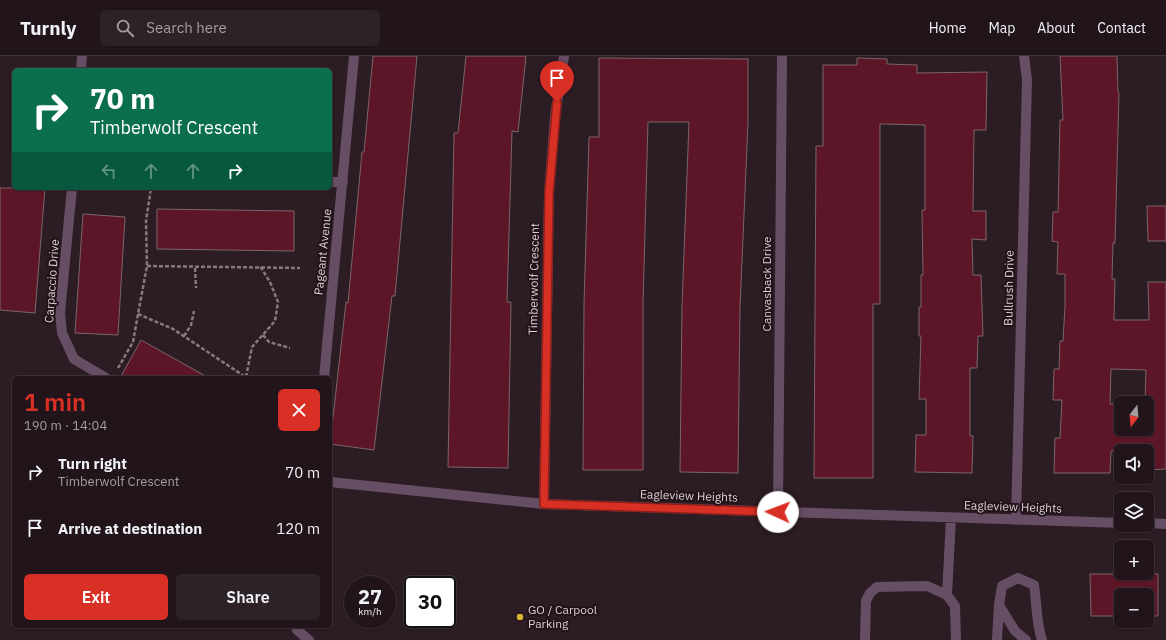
<!DOCTYPE html>
<meta charset="utf-8">
<style>
:root{--surface:#21151b;--page:#2d2228;--text:#f1f3f6;--muted:#a29fa3;--line:#3e343a;--accent:#d93025}
body{margin:0;font-family:"IBM Plex Sans",sans-serif;background:var(--page);color:var(--text);height:100vh;display:flex;flex-direction:column;font-size:15px;white-space:nowrap}
*{box-sizing:border-box;margin:0}
p{font-size:13px;color:var(--muted)}
.icon{flex:none;width:22px;height:22px;fill:none;stroke:currentColor;stroke-width:2;stroke-linecap:round;stroke-linejoin:round}
.map{position:relative;flex:1;overflow:hidden}
.side{position:absolute;left:12px;top:320px;width:320px;height:252px;display:flex;flex-direction:column;background:var(--surface);border-radius:6px;box-shadow:0 1px 3px #0004,0 0 0 1px var(--line)}
.side>*{flex:none}
.top-card{position:absolute;left:12px;top:12px;width:320px;height:122px;border-radius:6px;box-shadow:0 1px 3px #0004,0 0 0 1px var(--line);background:#0b6e4f;color:#fff;overflow:hidden}
.needle{width:26px;rotate:196deg}
.fabs{position:absolute;left:1114px;top:340px;display:grid;gap:8px}
.fabs a{display:grid;place-items:center;width:40px;height:40px;border-radius:6px;background:var(--surface);box-shadow:0 1px 3px #0004,0 0 0 1px var(--line);font-size:20px}
.speed{position:absolute;left:344px;top:520px;display:flex;gap:8px;font-size:20px;font-weight:700;text-align:center}
.speed>*{display:grid;place-content:center;width:52px;height:52px;border-radius:50%;background:var(--surface);box-shadow:0 1px 3px #0004,0 0 0 1px var(--line);line-height:1}
.speed small{font-size:10px;font-weight:400}
.speed .limit{border:2px solid #111;border-radius:6px;background:#fff;color:#111}
.pin{position:absolute;display:grid;place-items:center;width:34px;height:34px;color:#fff;margin:-41px -17px;border-radius:50% 50% 50% 0;rotate:-45deg;box-shadow:0 0 4px #0007}
.pin .icon{rotate:45deg}
.me{position:absolute;width:44px;margin:-22px;rotate:272deg;stroke-linejoin:round;filter:drop-shadow(0 0 3px #0008)}
.turn{display:flex;align-items:center;gap:14px;height:84px;padding:0 12px;font-size:18px}
.turn .icon{width:52px;height:52px;stroke-width:2.5}
.turn b{display:block;font-size:28px;line-height:34px}
.lanes{display:flex;align-items:center;height:38px;padding:0 12px;background:#0003;justify-content:center;gap:20px;direction:ltr}
.lanes .off{opacity:.35}
.round{display:grid;place-items:center;flex:none;width:42px;height:42px;border-radius:6px;background:var(--page)}
.head{display:flex;align-items:center;justify-content:space-between;height:68px;padding:0 12px}
h1{font-size:24px;font-weight:600;line-height:30px;color:var(--accent)}
.primary-button{display:flex;gap:8px;margin-top:auto;padding:8px 12px}
.primary-button a{flex:1;height:46px;border-radius:6px;background:var(--accent);color:#fff;font-size:16px;font-weight:600;line-height:46px;text-align:center}
.primary-button a+a{background:var(--page);color:var(--text)}
ul{padding:0;list-style:none}
li{display:flex;align-items:center;gap:12px;height:56px;padding:0 12px}
li div{flex:1}
li b{display:block;font-size:15px}
li em{font-style:normal}
header{display:flex;align-items:center;gap:24px;box-sizing:border-box;height:56px;padding:0 20px;background:var(--surface);border-bottom:1px solid var(--line)}
header strong{font-size:19px}
nav{display:flex;gap:22px;margin-inline-start:auto;font-size:14px}
.search{width:280px;height:36px;background:var(--page);display:flex;align-items:center;gap:10px;box-sizing:border-box;padding:0 14px;border-radius:6px;color:var(--muted);font-size:15px}
.map>svg:first-child{display:block}
.building{fill:#5d1628;stroke:#7b6668;fill-rule:evenodd}
.lines{fill:none;stroke-linecap:round;stroke-linejoin:round}
.path{stroke:#87797f;stroke-width:2.5;stroke-dasharray:4 2;stroke-linecap:butt}
.minor{stroke:#664f64;stroke-width:10}
.route-casing{stroke:#8d1f18;stroke-width:10}
.route{stroke:#d93025;stroke-width:7}
.poi-dot{fill:#d8b434;stroke:#22131a;stroke-width:1.5}
.labels{text-anchor:middle;stroke-width:4;stroke-linejoin:round;paint-order:stroke}
.street-label{font-size:12px;fill:#dbd0d4;stroke:#22131a}
.poi-label{font-size:12px;fill:#dbd0d4;stroke:#22131a;text-anchor:start}
</style>
<header>
<strong>Turnly</strong>
<div class="search"><svg class="icon" aria-label="search" viewBox="0 0 24 24"><circle cx="10" cy="10" r="6"/><path d="M15 15l6 6"/></svg>Search here</div>
<nav><a>Home</a><a>Map</a><a>About</a><a>Contact</a></nav>
</header>
<div class="map">
<svg width="1166" height="584" viewBox="0 0 1166 584">
<rect width="100%" height="100%" fill="#2c1c24"/>
<path class="building" d="M373,0H417L395,240H392L374,394L330,388L346,246L348,247L362,96H364Z
M466,0H526L518,76L512,75L507,246H511L508,412L448,411L454,77H458Z
M1060,0H1117L1118,36L1119,37L1115,187H1113L1112,223H1115L1114,264H1149L1148,226H1166V413L1147,414V395H1111L1110,417H1054L1055,382H1060L1062,344H1053L1054,313H1059L1060,285H1063L1065,250V218H1057L1058,186L1052,185L1053,156H1058L1060,64H1063ZM1111,313L1146,314L1145,347H1147V373H1121V348H1110Z
M599,2L748,3V66L740,251L738,417L680,416L682,250L689,66H648L643,249V414H583L584,248L589,81H599Z
M857,2L887,3V8L917,9V17L987,16L986,74H974L973,155H986V184L972,183L973,219H981L983,280H978L977,312H970V380H973L972,417L915,416L916,379H926V343H919L921,280H919V251H921V219H923L922,154H925V69L885,68H880V248H873V422H814L816,90H823V9H857Z
M0,132H45L35,257L0,254Z
M1147,150H1166V185H1148Z
M157,153L294,155V195L157,193Z
M83,158L125,161L118,279L75,277Z
M141,284L209,322H120Z
M1090,518H1158V560H1147V539H1121V560H1091Z"/>
<g class="lines">
<path class="path" d="M147,210L300,212
M195,212L196,232
M138,258L173,273L247,322
M263,279L269,286L290,292
M184,280L191,269L194,255
M118,312L133,286L138,258L147,210L146,165L151,132
M246,321L252,291L275,265L278,246L270,226L260,210"/>
<path class="minor" d="M81,14L82,0
M330,126H343
M72,132L60,257L62,277L74,303L106,322
M324,322L354,0
M330,426L544,448L1121,467
M544,448L549,137L555,61L564,0
M778,456L782,0
M1016,464L1027,24L1024,0
M1147,467L1166,468
M947,539L951,462
M297,574L309,584
M865,584L866,545L870,537L877,531L927,530L947,539L955,550L956,584
M997,584L999,549
M1026,584L1015,575L999,549L1002,530L1018,522L1034,529C1037,547 1036,567 1042,584"/>
</g>
<g class="lines">
<g class="route-casing">
<path id="route" d="M557,46L549,137L544,448L778,456"/>
</g>
<use href="#route" class="route"/>
</g>
<circle class="poi-dot" cx="520" cy="561" r="4"/>
<g class="labels">
<g class="street-label">
<text transform="translate(323 196) rotate(-84)" y="4">Pageant Avenue</text>
<text transform="translate(534 223) rotate(-89)" y="4">Timberwolf Crescent</text>
<text transform="translate(52 225) rotate(-86)" y="4">Carpaccio Drive</text>
<text transform="translate(767 228) rotate(-90)" y="4">Canvasback Drive</text>
<text transform="translate(1009 232) rotate(-89)" y="4">Bullrush Drive</text>
<text transform="translate(689 440) rotate(2)" y="4">Eagleview Heights</text>
<text transform="translate(1013 451) rotate(2)" y="4">Eagleview Heights</text>
</g>
<g class="poi-label">
<text x="528" y="558">GO / Carpool<tspan x="528" dy="14">Parking</tspan></text>
</g>
</g>
</svg>
<div class="fabs">
<a><svg class="needle" viewBox="-14 -14 28 28"><path d="M0-13l5 13h-10z" fill="#e53935"/><path d="M0 13l5-13h-10z" fill="#a29fa3"/></svg></a>
<a><svg class="icon" aria-label="sound" viewBox="0 0 24 24"><path d="M4 9h4l5-4v14l-5-4H4zM17 9q2 3 0 6"/></svg></a>
<a><svg class="icon" aria-label="layers" viewBox="0 0 24 24"><path d="M12 4l9 5-9 5-9-5zM3 14l9 5 9-5"/></svg></a>
<a>+</a>
<a>−</a>
</div>
<div class="speed"><div>27<small>km/h</small></div><div class="limit">30</div></div>
<div class="pin" style="left:557px;top:46px;background:#d93025"><svg class="icon" aria-label="arrive" viewBox="0 0 24 24"><path d="M6 21V4h12l-3 4 3 4H6"/></svg></div>
<svg class="me" style="left:778px;top:456px" viewBox="-20 -20 40 40"><circle r="19" fill="#fff"/><path d="M0-13L10 11 0 6-10 11z" fill="#d93025"/></svg>
<div class="top-card">
<div class="turn"><svg class="icon" aria-label="right" viewBox="0 0 24 24"><path d="M7 20v-9h11M14 6l5 5-5 5"/></svg><div><b>70 m</b>Timberwolf Crescent</div></div>
<div class="lanes"><svg class="icon off" aria-label="left" viewBox="0 0 24 24"><path d="M17 20v-9H6M10 6l-5 5 5 5"/></svg><svg class="icon off" aria-label="ahead" viewBox="0 0 24 24"><path d="M12 20V5M6 11l6-6 6 6"/></svg><svg class="icon off" aria-label="ahead" viewBox="0 0 24 24"><path d="M12 20V5M6 11l6-6 6 6"/></svg><svg class="icon" aria-label="right" viewBox="0 0 24 24"><path d="M7 20v-9h11M14 6l5 5-5 5"/></svg></div>
</div>
<section class="side">
<div class="head"><div><h1>1 min</h1><p>190 m · 14:04</p></div><a class="round" style="background:#d93025;color:#fff"><svg class="icon" aria-label="close" viewBox="0 0 24 24"><path d="M6 6l12 12M18 6L6 18"/></svg></a></div>
<ul>
<li><svg class="icon" aria-label="right" viewBox="0 0 24 24"><path d="M7 20v-9h11M14 6l5 5-5 5"/></svg><div><b>Turn right</b><p>Timberwolf Crescent</p></div><em>70 m</em></li>
<li><svg class="icon" aria-label="arrive" viewBox="0 0 24 24"><path d="M6 21V4h12l-3 4 3 4H6"/></svg><div><b>Arrive at destination</b></div><em>120 m</em></li>
</ul>
<div class="primary-button"><a>Exit</a><a>Share</a></div>
</section>
</div>
